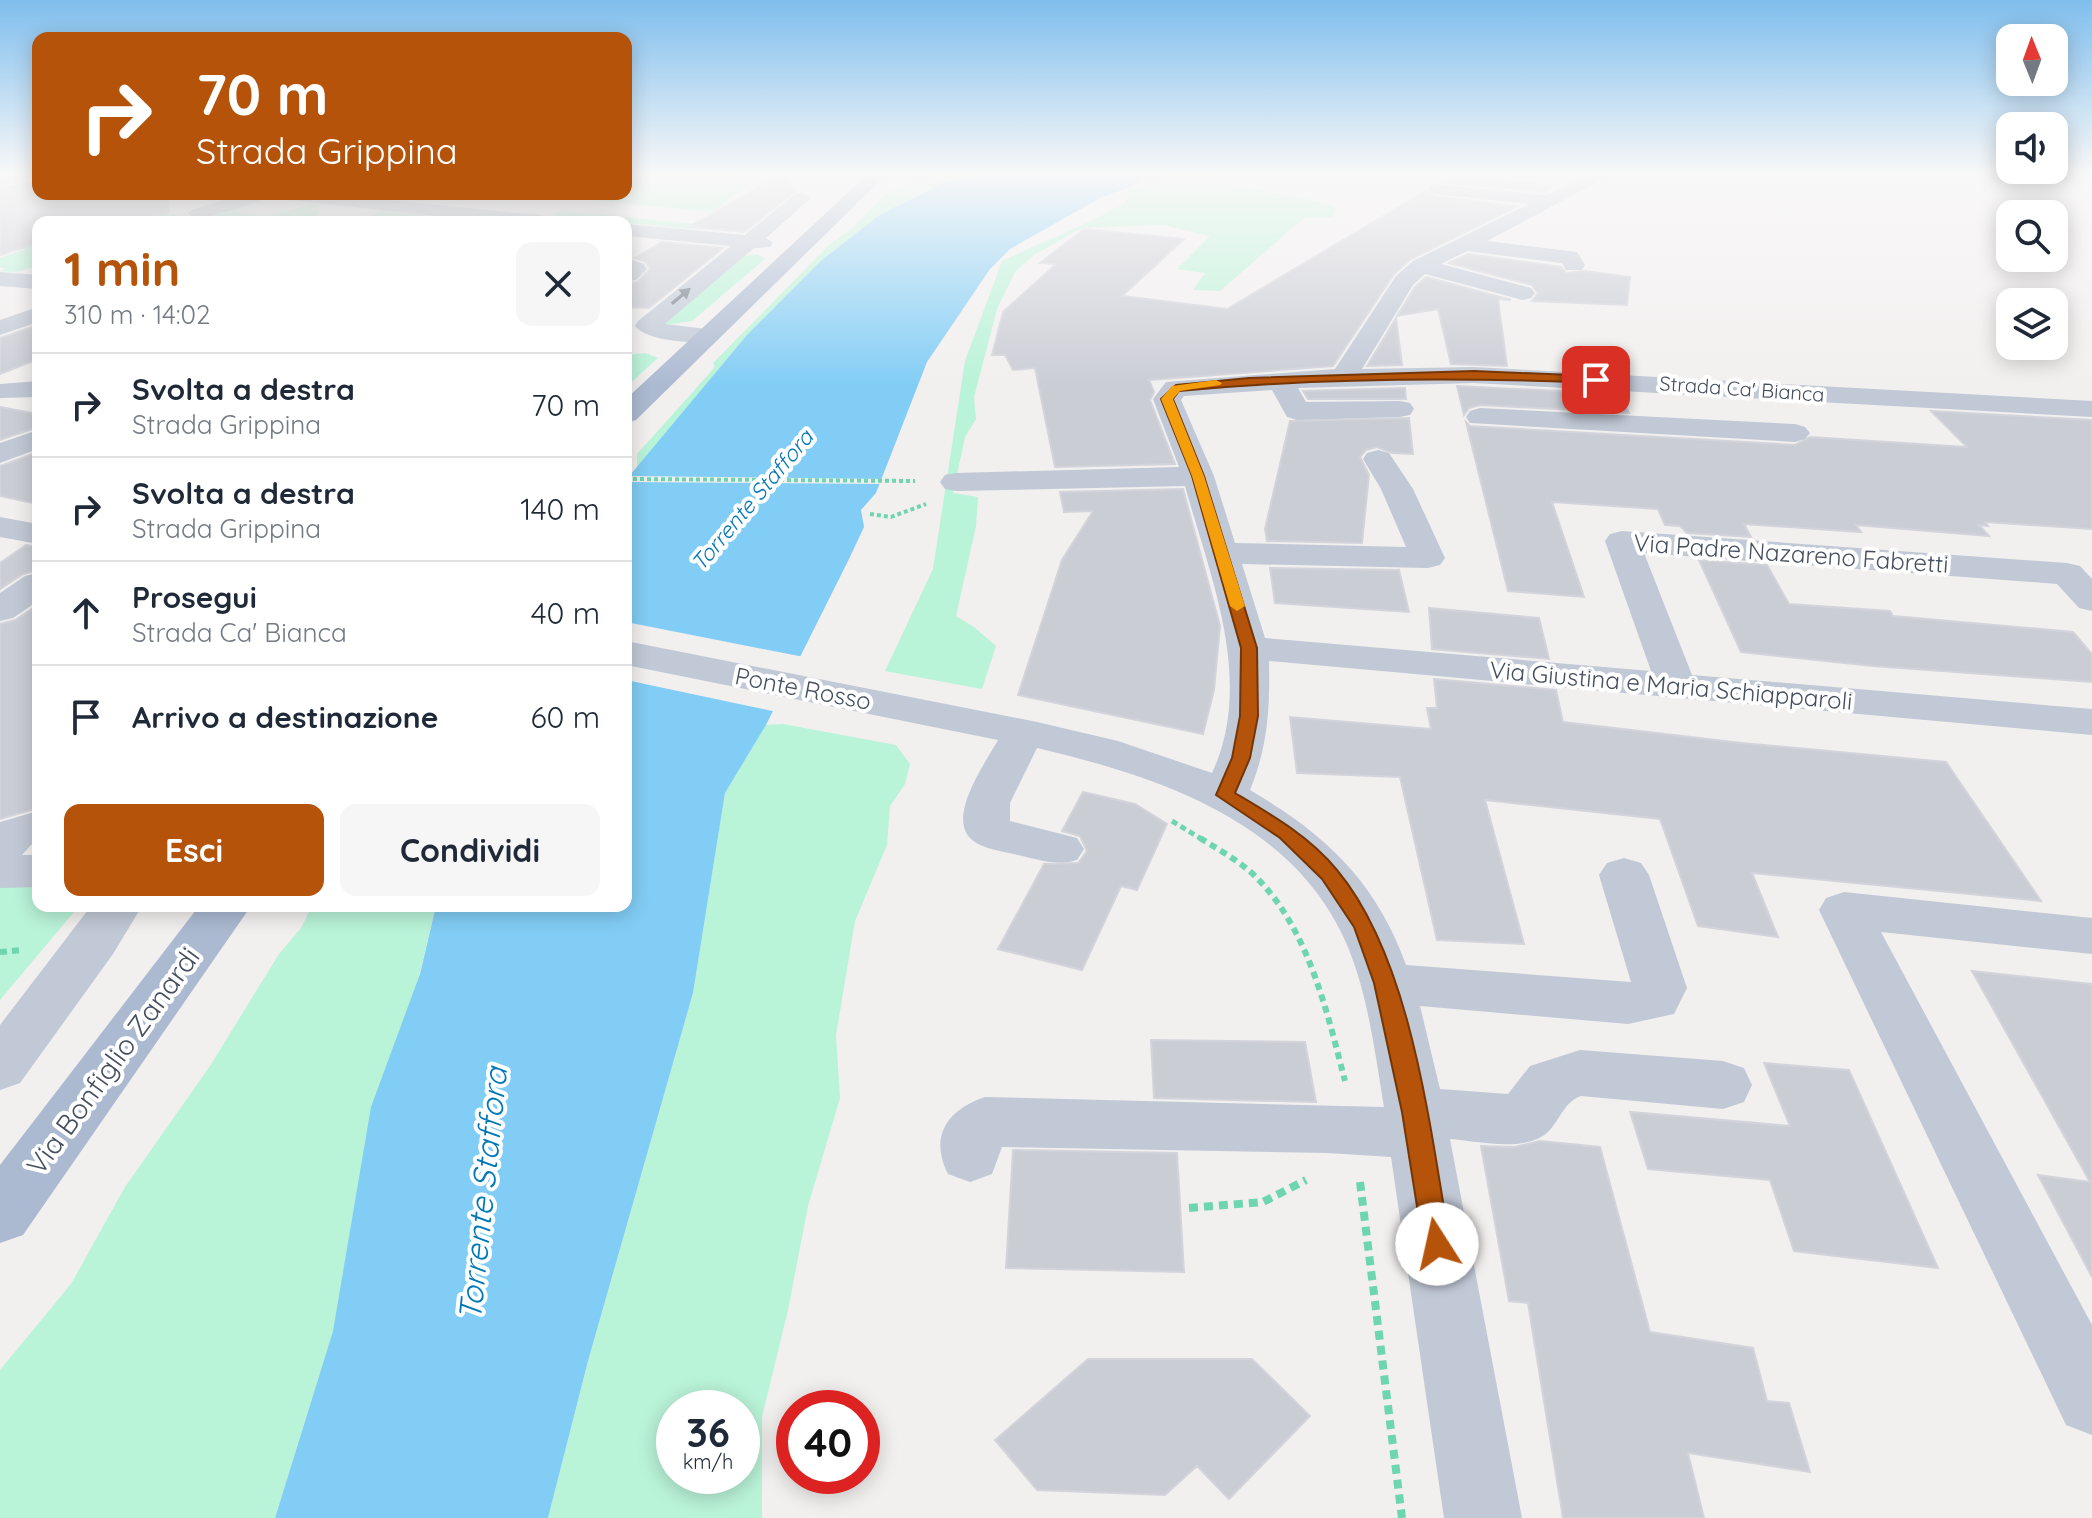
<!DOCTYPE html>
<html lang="it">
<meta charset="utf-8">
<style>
:root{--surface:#fff;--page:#f6f6f7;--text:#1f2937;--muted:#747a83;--line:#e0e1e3;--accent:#b45309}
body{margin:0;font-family:Quicksand,sans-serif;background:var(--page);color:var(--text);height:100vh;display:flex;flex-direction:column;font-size:30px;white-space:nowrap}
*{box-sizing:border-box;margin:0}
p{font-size:26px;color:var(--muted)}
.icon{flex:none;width:44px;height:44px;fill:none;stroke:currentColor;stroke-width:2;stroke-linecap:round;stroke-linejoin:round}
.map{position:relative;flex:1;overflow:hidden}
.side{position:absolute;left:32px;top:216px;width:600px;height:696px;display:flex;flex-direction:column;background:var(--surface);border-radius:16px;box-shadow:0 4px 20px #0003}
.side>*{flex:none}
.hud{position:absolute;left:32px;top:32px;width:600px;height:168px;border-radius:16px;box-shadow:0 4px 20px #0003;background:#b45309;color:#fff;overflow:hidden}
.needle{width:52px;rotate:359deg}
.tools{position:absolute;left:1996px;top:24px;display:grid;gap:16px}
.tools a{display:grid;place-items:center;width:72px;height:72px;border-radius:16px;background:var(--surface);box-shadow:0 4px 20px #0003;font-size:40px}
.speed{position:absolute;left:656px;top:1390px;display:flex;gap:16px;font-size:40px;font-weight:700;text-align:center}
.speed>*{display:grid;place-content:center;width:104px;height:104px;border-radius:50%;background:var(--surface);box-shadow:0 4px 20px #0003;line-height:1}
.speed small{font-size:20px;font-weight:400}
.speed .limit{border:12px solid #d22;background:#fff;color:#111}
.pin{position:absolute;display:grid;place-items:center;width:68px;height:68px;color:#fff;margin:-34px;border-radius:16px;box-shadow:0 4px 12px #0006}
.me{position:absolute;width:88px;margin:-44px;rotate:350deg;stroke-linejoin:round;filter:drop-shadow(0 0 6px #0008)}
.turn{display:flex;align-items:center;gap:28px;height:168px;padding:0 32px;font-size:36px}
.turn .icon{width:104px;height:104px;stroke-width:2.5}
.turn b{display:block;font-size:56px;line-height:68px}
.round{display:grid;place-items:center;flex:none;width:84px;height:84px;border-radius:16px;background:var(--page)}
.head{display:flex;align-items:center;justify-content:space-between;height:136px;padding:0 32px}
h1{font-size:48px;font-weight:700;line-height:60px;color:var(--accent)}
.cta{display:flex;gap:16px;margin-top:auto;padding:16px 32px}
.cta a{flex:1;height:92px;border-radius:16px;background:var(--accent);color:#fff;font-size:32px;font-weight:700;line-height:92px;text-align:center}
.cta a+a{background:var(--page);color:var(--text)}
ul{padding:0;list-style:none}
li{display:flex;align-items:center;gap:24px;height:104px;padding:0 32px;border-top:2px solid var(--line)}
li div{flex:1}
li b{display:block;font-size:30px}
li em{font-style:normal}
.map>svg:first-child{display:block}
.green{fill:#b9f3d8;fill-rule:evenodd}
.water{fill:#82cdf5}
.pier{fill:#f2efef}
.building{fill:#cbcdd5;stroke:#d3d4db;stroke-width:2}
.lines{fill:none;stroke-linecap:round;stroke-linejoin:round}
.path-far3{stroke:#6ed5b1;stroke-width:4;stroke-dasharray:4 3;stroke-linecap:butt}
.path-far2{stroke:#6ed5b1;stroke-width:5;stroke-dasharray:6 4;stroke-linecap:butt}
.path-far1{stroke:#6ed5b1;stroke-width:6;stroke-dasharray:7 5;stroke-linecap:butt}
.path{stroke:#6ed5b1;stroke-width:8;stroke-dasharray:9 6;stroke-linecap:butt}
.minor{fill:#c1c9d6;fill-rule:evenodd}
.major{fill:#acbad1;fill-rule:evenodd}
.oneway{fill:#707a89}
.route{fill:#b45309;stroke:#753606;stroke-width:2}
.slow{fill:#f59e0b}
.labels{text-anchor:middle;stroke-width:8;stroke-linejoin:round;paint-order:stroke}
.far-street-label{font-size:20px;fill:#454f5f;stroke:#fff}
.far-water-label{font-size:22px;font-style:italic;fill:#0077b7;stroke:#fff}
.street-label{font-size:24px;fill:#454f5f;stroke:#fff}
.near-street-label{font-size:28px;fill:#454f5f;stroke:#fff}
.near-water-label{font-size:32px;font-style:italic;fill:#0077b7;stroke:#fff}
</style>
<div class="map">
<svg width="2092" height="1518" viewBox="0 0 2092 1518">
<rect width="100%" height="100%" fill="#f2efef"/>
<path class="green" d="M626,173H738L733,177L757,178L713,212L598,201L604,198L594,197L626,194Z
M926,173H991L626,484L637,469V454L708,375L715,366L713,363L830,244L852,228L887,193L920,179Z
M1165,173H1226L1225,182C1262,193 1299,194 1335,207L1333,217L1304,218L1220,291L1193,290L1205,273L1177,269L1210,236L1163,225L1082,228L1034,255L1015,272L997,309L974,397L976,419L965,437L953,493L978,497L976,526L956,616L974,627L996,646L982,689L885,671L933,569L965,361L1002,261C1043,241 1088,225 1126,202L1124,192Z
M262,199H266L233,211L267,216L314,204L320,205L308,210L320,211L316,216L331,219L324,222H38V266L16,272L0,271L6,269L0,267V258L26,249L0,246V236L42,219L147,220L165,214L193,217Z
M381,211L484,222H352Z
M562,211L698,224L689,229L552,215Z
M756,254L765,259L692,321L665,325L659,320L740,257Z
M646,353L658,358L626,387V355Z
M783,724L896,745L910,764L905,784L890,806L887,845L855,921L836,1035L840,1098L808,1206L788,1310L762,1417V1518H548L588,1361L693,993L725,793L766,725ZM674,1408H742V1476H674Z
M38,882V906H79L0,1000V883Z
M312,906H436L333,1331L275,1518H0V1370L71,1284L125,1187L210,1066L279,954L301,928Z"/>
<path class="water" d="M979,173H1152L1137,184L1100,198L1010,249L990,269L927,362L876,493L861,510L864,527L848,561L766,725L725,793L693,993L588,1361L548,1518H275L333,1331L371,1107L420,974L436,906H626V480L747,335L822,260L881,214L944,183Z"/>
<path class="pier" d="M626,476L886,479L884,484L626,482Z
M626,622L804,657L777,712L626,680Z"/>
<path class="building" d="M784,173L796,191L744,232L689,227Z
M1452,175L1502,180L1551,186L1546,192L1441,182Z
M38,179V194H167L169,212L144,219L38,222V243L0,255V189Z
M1426,191L1437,197L1518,206L1411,259L1394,274L1333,366L1149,380L1154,392L1150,400L1175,464L1055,467L1035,368L1013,370L1005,355H992L1003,312L1056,264L1040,263L1084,229L1184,239L1122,296L1227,309Z
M662,242L723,248L649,308L626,307V284L638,282L650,269L645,261L635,258Z
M1468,254L1561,267L1566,273L1585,271L1630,277L1627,305L1532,301L1538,293L1532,285L1449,263Z
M1426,277L1511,300L1498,299L1507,366L1451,364L1438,309L1397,316L1415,287Z
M1396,318L1402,365L1367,366Z
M38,325V359L0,374V338Z
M1457,386L1619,394L1629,413L1480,405L1469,408L1464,415Z
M1405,388L1406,399H1308L1303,391Z
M0,407L38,414V427L0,440Z
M1931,411L2092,420V529L1985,522L1988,526L1979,525L1989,536L1856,525L1861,532L1744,524L1751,537L1687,533L1680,526L1665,525L1658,509L1552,502L1584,597L1508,591L1466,422L1470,426L1795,445L1810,437L1967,447Z
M1409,418L1413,454L1392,453L1377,447L1366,450L1360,457L1369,475L1362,543L1267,541L1265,529L1290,421Z
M38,452V504L0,496V466Z
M1183,489L1220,626L1214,690L1203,734L1018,695L1062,560L1093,511L1064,512L1060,492Z
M26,545L38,547V570L23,574L0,589V563Z
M1699,560L1767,565L1789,604L1890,611L1893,616L2073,632L2092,654V682L1873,666L1741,652Z
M1270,568L1399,570L1409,612L1275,603Z
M38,605V808L0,819V624L15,620Z
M1429,608L1539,618L1549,659L1432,649Z
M1434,679L1556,690L1563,722L1742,743L1946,762L2041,901L1752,873L1778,937L1698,926L1660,819L1485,800L1524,944L1437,940L1400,777L1297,773L1290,717L1431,729L1427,708H1437Z
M1083,792L1135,804L1167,824L1137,890L1121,886L1082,970L998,949L1044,864L1078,863L1087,851L1080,836L1062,831Z
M1972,971L2092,984V1277L2038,1175L2090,1182Z
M1151,1040L1305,1042L1316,1102L1154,1098Z
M1764,1063L1849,1070L1938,1268L1794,1251L1770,1180L1648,1169L1630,1112L1790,1126Z
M1540,1141L1600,1147L1650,1332L1753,1348L1767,1401L1789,1403L1810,1472L1688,1453L1704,1518H1563L1528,1303L1509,1301L1481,1146L1514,1147Z
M1013,1150L1177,1153L1184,1272L1006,1268Z
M1088,1359H1252L1310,1416L1229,1499L1197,1466L1165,1495L1037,1490L995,1440Z"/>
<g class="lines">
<path class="path-far3" d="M626,479L915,481
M870,514L891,517L926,504"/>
<path class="path-far2" d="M1172,821L1203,840"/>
<path class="path-far1" d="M1200,838C1219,850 1240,861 1256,877C1309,930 1327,1012 1345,1081
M0,952L23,950"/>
<path class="path" d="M1360,1182L1402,1518
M1189,1208L1263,1202L1306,1180"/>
<path class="minor" d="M10,173H38V176L0,186V176Z
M1592,173H1615L1487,241L1577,252L1585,265L1582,270H1566L1562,263L1467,251L1441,264L1531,288L1535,293L1531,298L1523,300L1425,274L1413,285L1362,369L1474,367L2092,401V417L1474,383L1298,388L1306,402L1400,401L1410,403L1414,409L1410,415L1400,417L1297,420L1287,417L1272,390L1184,396L1181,400L1214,476L1235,543L1406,547L1381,489L1363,459L1367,453L1378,450L1389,453L1413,489L1445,558L1440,565L1428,568L1242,564L1265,638L1651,671L1605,541L1610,534L1622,531L2067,563L2080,566L2092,579V611L2079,608L2057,584L1644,553L1692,675L2092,709V735L1269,661C1270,708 1268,746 1250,790C1325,834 1376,881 1406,965L1631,982L1599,875L1607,863L1624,858L1641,863L1649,875L1687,988L1674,1014L1628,1024L1420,1006L1440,1089L1508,1094L1530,1066L1580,1050L1723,1061L1744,1068L1752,1085L1744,1102L1723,1109L1581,1096C1564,1102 1560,1120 1548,1132C1525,1153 1478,1141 1450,1139L1522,1518H1444L1391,1157L1327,1153L1002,1147L992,1174L970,1182L948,1174C929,1136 947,1110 985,1097L1384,1107C1374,1048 1367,983 1340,930C1283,817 1152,775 1037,748L1010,803V821L1077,838L1084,849L1077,860C1054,867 1033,858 1009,853C996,850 979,848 969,837C949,813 986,762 998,740L626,665V641L1037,722L1118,741L1212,773C1255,680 1210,577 1185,486L956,491L945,489L940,482L945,475L956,473L1179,467L1153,399L1166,382L1335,369L1396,276L1413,261L1529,204L1437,194L1431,192L1428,188L1431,184L1547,195Z
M802,192L811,198L766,238L773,243L770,247L754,248L665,324L715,330L718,335L715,340C697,345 646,341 635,326L638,321L731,246L626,236V224L745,235L795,194Z
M244,194H331L548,216L558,222H491L270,198L198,220L188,214L191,210Z
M626,258L644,264L647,269L636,280L626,281Z
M0,272L38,275V289L0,286Z
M38,307V322L0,335V320Z
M38,381V397L0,398V384Z
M1480,408L1795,424L1805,427L1810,433L1805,439L1795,442L1470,423L1466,417L1470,411Z
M38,430V449L0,463V443Z
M0,517L38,524V544L0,537Z
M38,573V601L13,618L0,621V593L25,576Z
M38,811V842L31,845L22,855H38V887L0,888V822Z
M1844,892L2092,918V954L1881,932L2092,1325V1435L2066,1425L1819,910L1826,898Z
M91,906H142L113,954L20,1083L0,1090V1025Z"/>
<path class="major" d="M869,173H888L636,420L626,423V399Z
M199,906H251L23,1235L0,1243V1165Z"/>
</g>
<defs><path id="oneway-solid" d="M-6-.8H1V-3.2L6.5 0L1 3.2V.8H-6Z" transform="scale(2)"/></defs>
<use class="oneway" href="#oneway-solid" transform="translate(681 296) rotate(-40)"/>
<linearGradient id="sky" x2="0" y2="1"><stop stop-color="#7fbeed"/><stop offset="0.45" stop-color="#f9f8f8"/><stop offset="1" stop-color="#f9f8f8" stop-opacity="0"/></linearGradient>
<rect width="2092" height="386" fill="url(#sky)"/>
<path class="route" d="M1474,371L1596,376L1602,380L1596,383C1457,377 1318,378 1179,391L1173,399L1204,476L1257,648L1258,716L1250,758L1235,793C1272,815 1309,836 1337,870C1412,960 1430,1129 1450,1244L1446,1252L1437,1256L1427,1252L1423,1244L1402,1112L1374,983L1354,927L1322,879L1280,838L1216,795L1232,758L1240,716L1241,648L1192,476L1161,399L1176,385L1249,378Z"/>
<path class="slow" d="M1216,380L1222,383L1220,385L1180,391L1173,399L1204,476L1245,606L1237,611L1230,606L1192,476L1161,399L1172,386Z"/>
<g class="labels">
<g class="far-street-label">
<text transform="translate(1742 389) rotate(4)" y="7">Strada Ca' Bianca</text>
</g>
<g class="far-water-label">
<text transform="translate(752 500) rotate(-50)" y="8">Torrente Staffora</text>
</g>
<g class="street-label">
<text transform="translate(1791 554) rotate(4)" y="8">Via Padre Nazareno Fabretti</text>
<text transform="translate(1671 686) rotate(5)" y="8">Via Giustina e Maria Schiapparoli</text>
<text transform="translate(803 689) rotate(11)" y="8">Ponte Rosso</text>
</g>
<g class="near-street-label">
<text transform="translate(113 1061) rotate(-54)" y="10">Via Bonfiglio Zanardi</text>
</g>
<g class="near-water-label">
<text transform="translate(483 1194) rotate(-84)" y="11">Torrente Staffora</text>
</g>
</g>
</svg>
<div class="tools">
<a><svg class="needle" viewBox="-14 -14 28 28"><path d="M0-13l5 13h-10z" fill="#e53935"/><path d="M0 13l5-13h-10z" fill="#747a83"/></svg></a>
<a><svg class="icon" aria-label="sound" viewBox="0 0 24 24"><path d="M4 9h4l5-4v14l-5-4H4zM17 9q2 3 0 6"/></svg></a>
<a><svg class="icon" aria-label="search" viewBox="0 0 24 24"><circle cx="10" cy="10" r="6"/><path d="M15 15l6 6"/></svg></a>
<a><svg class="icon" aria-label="layers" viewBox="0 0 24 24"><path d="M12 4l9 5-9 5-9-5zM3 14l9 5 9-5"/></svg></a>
</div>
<div class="speed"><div>36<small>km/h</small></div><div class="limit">40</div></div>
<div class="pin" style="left:1596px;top:380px;background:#d93025"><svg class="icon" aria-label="arrive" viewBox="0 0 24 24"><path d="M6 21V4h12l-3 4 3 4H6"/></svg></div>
<svg class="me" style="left:1437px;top:1244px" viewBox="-20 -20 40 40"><circle r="19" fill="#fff"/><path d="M0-13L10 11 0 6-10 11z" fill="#b45309"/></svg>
<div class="hud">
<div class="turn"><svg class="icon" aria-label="right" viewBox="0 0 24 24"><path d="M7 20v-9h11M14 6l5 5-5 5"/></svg><div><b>70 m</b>Strada Grippina</div></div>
</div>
<section class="side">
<div class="head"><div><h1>1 min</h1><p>310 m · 14:02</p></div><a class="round"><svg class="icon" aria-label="close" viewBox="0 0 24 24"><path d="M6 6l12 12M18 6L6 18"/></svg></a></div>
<ul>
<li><svg class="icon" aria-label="right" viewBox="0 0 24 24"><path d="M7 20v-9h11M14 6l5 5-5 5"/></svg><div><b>Svolta a destra</b><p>Strada Grippina</p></div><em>70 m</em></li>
<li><svg class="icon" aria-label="right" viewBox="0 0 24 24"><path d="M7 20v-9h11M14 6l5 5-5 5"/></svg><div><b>Svolta a destra</b><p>Strada Grippina</p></div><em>140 m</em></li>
<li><svg class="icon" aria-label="ahead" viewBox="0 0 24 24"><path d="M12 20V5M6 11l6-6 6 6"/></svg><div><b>Prosegui</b><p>Strada Ca' Bianca</p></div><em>40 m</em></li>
<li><svg class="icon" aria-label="arrive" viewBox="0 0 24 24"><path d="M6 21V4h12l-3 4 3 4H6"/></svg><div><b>Arrivo a destinazione</b></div><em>60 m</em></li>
</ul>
<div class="cta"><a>Esci</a><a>Condividi</a></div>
</section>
</div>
